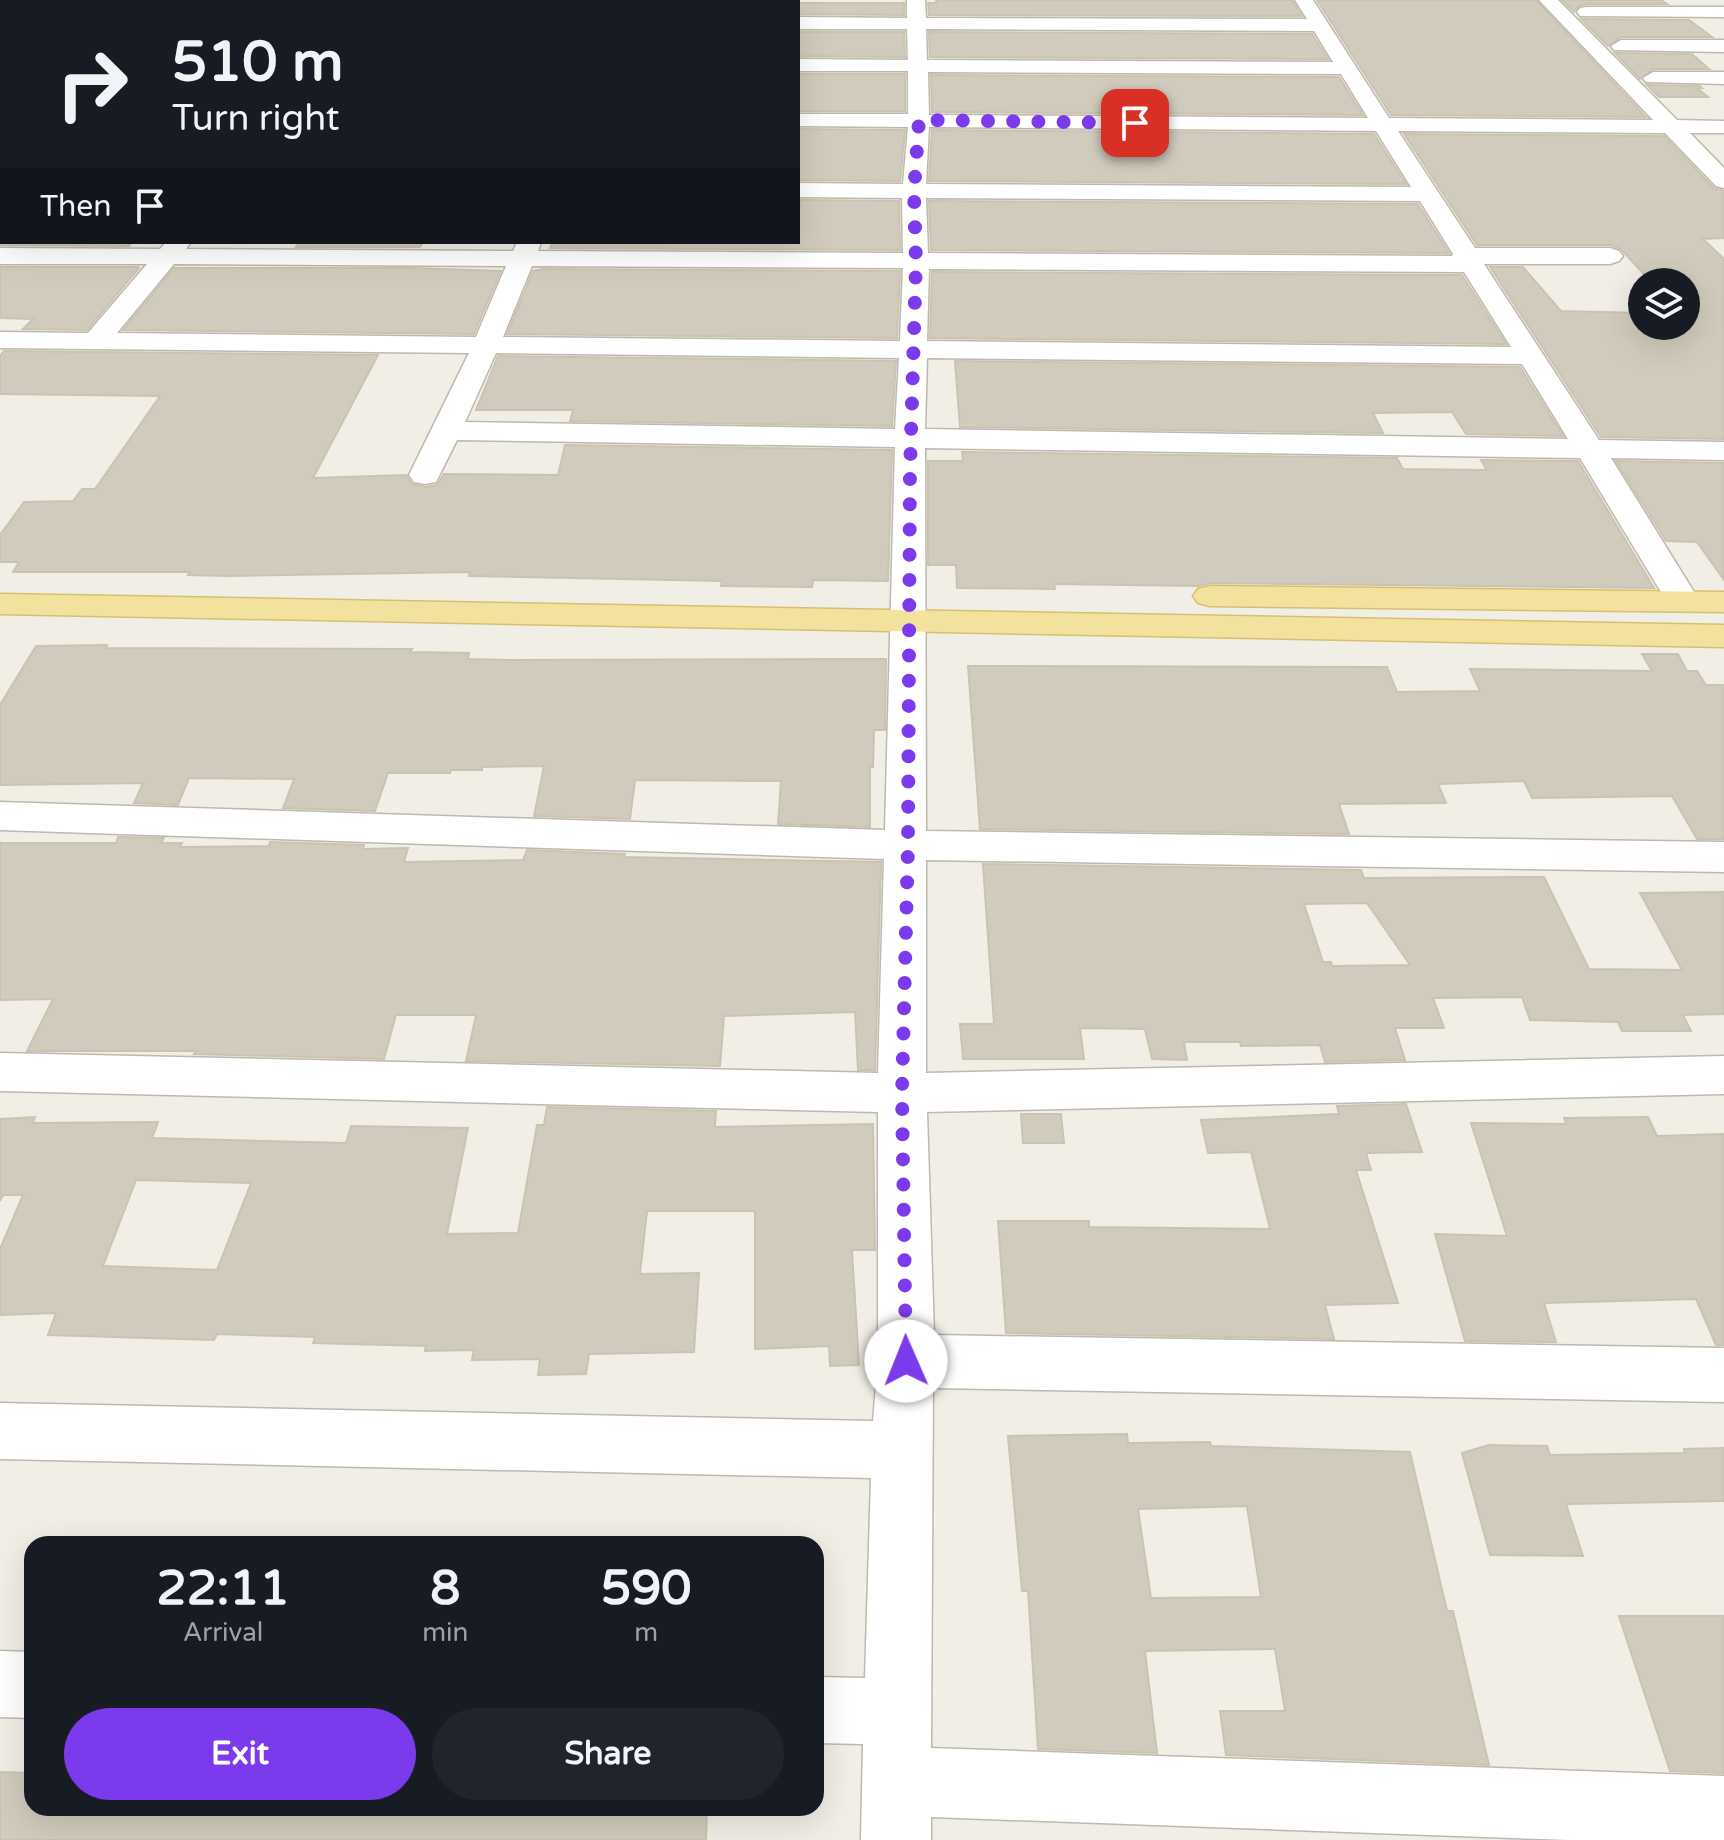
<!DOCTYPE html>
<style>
:root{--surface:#171b24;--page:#20242c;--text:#f1f3f6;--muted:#9ea1a6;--accent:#7c3aed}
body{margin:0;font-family:"Varela Round",sans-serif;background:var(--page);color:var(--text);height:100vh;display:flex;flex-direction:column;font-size:30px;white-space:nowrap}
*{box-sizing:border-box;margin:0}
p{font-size:26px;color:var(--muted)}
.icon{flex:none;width:44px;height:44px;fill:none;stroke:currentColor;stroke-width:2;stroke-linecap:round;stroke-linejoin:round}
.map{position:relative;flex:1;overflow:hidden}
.details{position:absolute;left:24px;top:1536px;width:800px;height:280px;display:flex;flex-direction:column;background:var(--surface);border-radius:24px;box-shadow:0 8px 32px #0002}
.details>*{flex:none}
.guide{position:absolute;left:0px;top:0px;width:800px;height:244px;box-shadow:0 8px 32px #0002;background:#171b24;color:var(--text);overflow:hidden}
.buttons{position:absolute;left:1628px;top:268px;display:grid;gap:16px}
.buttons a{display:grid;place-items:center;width:72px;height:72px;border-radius:50%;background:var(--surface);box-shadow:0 8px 32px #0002;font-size:40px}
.pin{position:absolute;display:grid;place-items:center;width:68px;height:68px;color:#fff;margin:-34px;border-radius:16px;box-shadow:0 4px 12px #0006}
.me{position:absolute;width:88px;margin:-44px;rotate:359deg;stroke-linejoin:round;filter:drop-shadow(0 0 6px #0008)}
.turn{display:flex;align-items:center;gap:28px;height:168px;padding:0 40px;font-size:36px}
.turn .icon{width:104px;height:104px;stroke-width:2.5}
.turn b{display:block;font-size:56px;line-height:68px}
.then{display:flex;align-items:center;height:76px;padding:0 40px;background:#0003;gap:16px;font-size:30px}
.eta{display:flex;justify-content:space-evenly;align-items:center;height:136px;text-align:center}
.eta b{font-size:48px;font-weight:700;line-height:56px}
.action{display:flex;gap:16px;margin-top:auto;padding:16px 40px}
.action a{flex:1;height:92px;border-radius:48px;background:var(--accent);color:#fff;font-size:32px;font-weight:700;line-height:92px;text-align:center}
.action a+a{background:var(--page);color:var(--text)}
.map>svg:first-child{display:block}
.building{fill:#d1cbbd;stroke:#cbc3b1;stroke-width:2;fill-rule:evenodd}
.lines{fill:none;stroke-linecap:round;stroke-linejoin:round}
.minor-casing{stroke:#beb9ad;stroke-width:3}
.major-casing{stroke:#d5c070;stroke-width:3}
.minor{fill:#fff;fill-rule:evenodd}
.major{fill:#f2e29e;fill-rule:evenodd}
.route{stroke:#7c3aed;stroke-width:14;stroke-dasharray:0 25.2}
</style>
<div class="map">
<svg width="1724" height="1840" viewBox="0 0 1724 1840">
<rect width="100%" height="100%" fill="#f1eee6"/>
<path class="building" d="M936,0H1292L1302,16L929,15L928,3H937Z
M1317,0H1536L1646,117L1391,115Z
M1562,0H1661L1667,4H1586L1578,6L1574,12Z
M798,3H904V15L798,14Z
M1581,19L1689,20L1712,37H1621L1608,46Z
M798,32H904L905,57L798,56Z
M929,32L1312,34L1328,59L930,57Z
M1615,53L1692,54L1709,69H1653L1640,79Z
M798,74H905V111H798Z
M931,75L1339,77L1363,115L932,112Z
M1647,85L1700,86L1702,88H1697L1708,97H1659Z
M798,129L905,130L900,181L798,180Z
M932,130L1374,134L1406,184L929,181Z
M1404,134L1664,136L1714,188L1724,191V238L1703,239L1724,259V439L1601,437L1490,267H1523L1561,311L1642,313V326H1686V282H1651L1621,249L1611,245H1477Z
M800,200L899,201L900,250L550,248L553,242H798Z
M929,201L1418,204L1449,253L931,250Z
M0,242H132L129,246L0,245Z
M299,242H423L420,247H296Z
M0,267H138L139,268L87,330L23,329L33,319L0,318Z
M174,268H410L501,271L474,334L123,330Z
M543,269L900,271L897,338L507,334L533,271Z
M932,272L1462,275L1506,344L930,338Z
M4,351L378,355L313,478L406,475L412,484L426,487L437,485L444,474L558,475L565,445L892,450L888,581L813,580L812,587L721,586L722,581L469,576L470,572L229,576L188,575L190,572H13L19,562H0V535L24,502L73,501L82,489H95L160,396L0,394V356Z
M498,356L896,361L892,426L570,421L573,410H476Z
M955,361L1520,367L1563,436L1466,434L1452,412L1373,413L1383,433L960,427Z
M962,452L1397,458L1403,469L1487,470L1481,460L1578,461L1654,588L1210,583L1199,586L1054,584L1055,589L957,588L956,565H928V461H963Z
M1616,461L1724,463V580L1697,542L1666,541Z
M107,645L106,648L412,649L410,652L469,653L468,659L511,660L886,659L885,730H874L873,767H870V827L778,824L781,781L635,780L630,819L534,816L544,766L482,767V770H451L450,773H388L375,811L283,808L294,779L189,778L178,805L134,803L143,783L0,785V705L36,646Z
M1642,654H1678L1687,671H1697L1706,685H1724V839H1697L1672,796L1532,798L1524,781L1438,784L1446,803L1339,804L1349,834L980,829L968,666L1387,667L1397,692L1480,691L1470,669L1652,671Z
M118,837L164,838L161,843H182L180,847L269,846L270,842L364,845L363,849L408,848L404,862L523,860L527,850L625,854L624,857L881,862L875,1070H858L855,1012L724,1016L720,1066L466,1061L476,1015H396L384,1059L194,1054L196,1051H27L53,999L0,1000V843H116Z
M983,864L1361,870L1364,878L1544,877L1589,969L1682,970L1640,893L1724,892V1014L1683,1015L1691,1031H1622L1618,1022L1530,1020L1522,997L1433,998L1444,1028H1395L1405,1060L1325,1062L1320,1045L1241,1046L1240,1042H1184L1187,1060L1152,1059L1145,1029L1080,1028L1084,1059H963L960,1024H994ZM1367,903L1410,965L1332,966L1331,962H1323L1304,904Z
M1406,1104L1422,1152L1366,1153L1371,1170H1356L1398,1303L1325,1305L1334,1339L1006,1333L998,1221H1089V1227L1270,1229L1251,1152L1208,1153L1201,1120L1339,1114L1337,1106Z
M547,1107L716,1111L715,1127L873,1124L875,1250H852L859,1365L830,1366L829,1346L755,1349V1211H647L640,1274L699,1273L694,1352L589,1354L586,1374L538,1375L540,1359L472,1360L474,1350L425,1351L426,1346L313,1343L315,1337L217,1334L214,1340L48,1335L56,1313L0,1315V1249L23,1195H3L0,1201V1119L35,1117L33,1123L158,1122L152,1138L346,1143L351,1126L468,1128L447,1234L518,1233L537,1125H544ZM136,1180L251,1183L217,1270L103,1266Z
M1021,1114H1061L1064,1143H1023Z
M1648,1117L1657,1136L1724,1134V1345H1716L1696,1299L1544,1303L1556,1342L1465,1341L1435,1234L1507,1236L1471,1123L1566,1124L1564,1118Z
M1127,1434L1128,1443L1210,1442L1211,1446L1410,1452L1447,1611H1453L1489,1765L1226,1755L1220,1711H1285L1275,1649L1145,1651L1157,1753L1038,1749L1028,1591H1022L1008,1436ZM1247,1506L1261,1597L1151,1598L1138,1509Z
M1489,1445L1547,1446L1550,1455L1685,1453L1684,1449L1724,1448V1501L1566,1504L1583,1556L1490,1555L1462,1453Z
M1619,1616H1724V1773L1670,1771Z
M0,1772L32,1773V1808H707L706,1840H0Z"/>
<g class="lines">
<g class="minor-casing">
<path id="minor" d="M3,0H23L2,2Z
M375,0H394L374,2Z
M907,0H925L926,18L1307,19L1295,0H1313L1389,118L1653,120L1539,0H1558L1677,120L1724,121V133H1690L1724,168V188L1716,186L1665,133L1398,131L1475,248H1610L1619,251L1623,256L1619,261L1610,264H1484L1599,440L1724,442V460L1611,458L1699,600L1694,607L1682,610L1670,607L1580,458L925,448L926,831L1724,842V872L926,860V1073L1724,1056V1094L927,1112L934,1335L1724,1348V1402L933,1388L931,1748L1724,1776V1840H1569L931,1817V1840H861L863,1744L816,1743V1677L865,1678L871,1478L0,1459V1403L873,1421L878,1361V1112L0,1091V1053L878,1073L884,859L0,830V802L885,830L895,447L457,440L436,482L425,484L414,482L409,475L469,353L0,348V332L88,333L147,264H0V248L160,249L166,242H191L186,249L513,251L517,242H541L538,251L903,253L902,198L798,197V183L903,184L908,127L798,126V114H908V71H798V59L908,60L907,29H798V17L907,18ZM926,29L1314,31L1333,62L927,60ZM928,72L1341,74L1368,118L929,115ZM929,127L1376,131L1411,187L926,184ZM926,198L1420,201L1453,254L1452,256L928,253ZM174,264L506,266L476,337L117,333ZM532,266L903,268L900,341L503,337ZM929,269L1464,272L1511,347L927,341ZM496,353L899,358L895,429L465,422ZM927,358L1522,364L1568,439L925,429Z
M1586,7H1724V17L1580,16L1577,12L1580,8Z
M1621,40H1724V52L1614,50L1611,46Z
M0,55H2V67H0Z
M1653,72H1724V84L1646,82L1643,78Z
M0,109H2V121H0Z
M0,178H2V192H0Z
M0,1651L32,1652V1718L0,1717Z"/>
</g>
<g class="major-casing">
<path id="major" d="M1210,586L1724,592V612L1210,606L1198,603L1193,596L1198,589Z
M0,594L1724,625V647L0,614Z"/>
</g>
<use href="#minor" class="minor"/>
<use href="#major" class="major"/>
</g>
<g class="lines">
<path class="route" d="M906,1361L902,1093L908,845L910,471L916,263L914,192L919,120L1135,123"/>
</g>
</svg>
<div class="buttons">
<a><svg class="icon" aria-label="layers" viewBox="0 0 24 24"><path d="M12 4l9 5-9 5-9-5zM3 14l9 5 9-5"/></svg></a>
</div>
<div class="pin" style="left:1135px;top:123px;background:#d93025"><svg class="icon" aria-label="arrive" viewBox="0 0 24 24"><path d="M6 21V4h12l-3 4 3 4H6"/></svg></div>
<svg class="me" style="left:906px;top:1361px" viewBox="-20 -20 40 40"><circle r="19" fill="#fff"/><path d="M0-13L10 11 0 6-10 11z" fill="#7c3aed"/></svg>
<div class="guide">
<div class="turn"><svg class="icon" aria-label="right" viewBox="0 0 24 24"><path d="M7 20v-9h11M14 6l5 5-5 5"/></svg><div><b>510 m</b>Turn right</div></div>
<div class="then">Then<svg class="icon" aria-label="arrive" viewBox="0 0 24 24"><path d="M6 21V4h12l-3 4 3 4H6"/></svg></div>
</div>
<section class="details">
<div class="eta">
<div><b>22:11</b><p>Arrival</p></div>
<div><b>8</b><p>min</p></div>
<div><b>590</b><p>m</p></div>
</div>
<div class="action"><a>Exit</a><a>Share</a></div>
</section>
</div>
